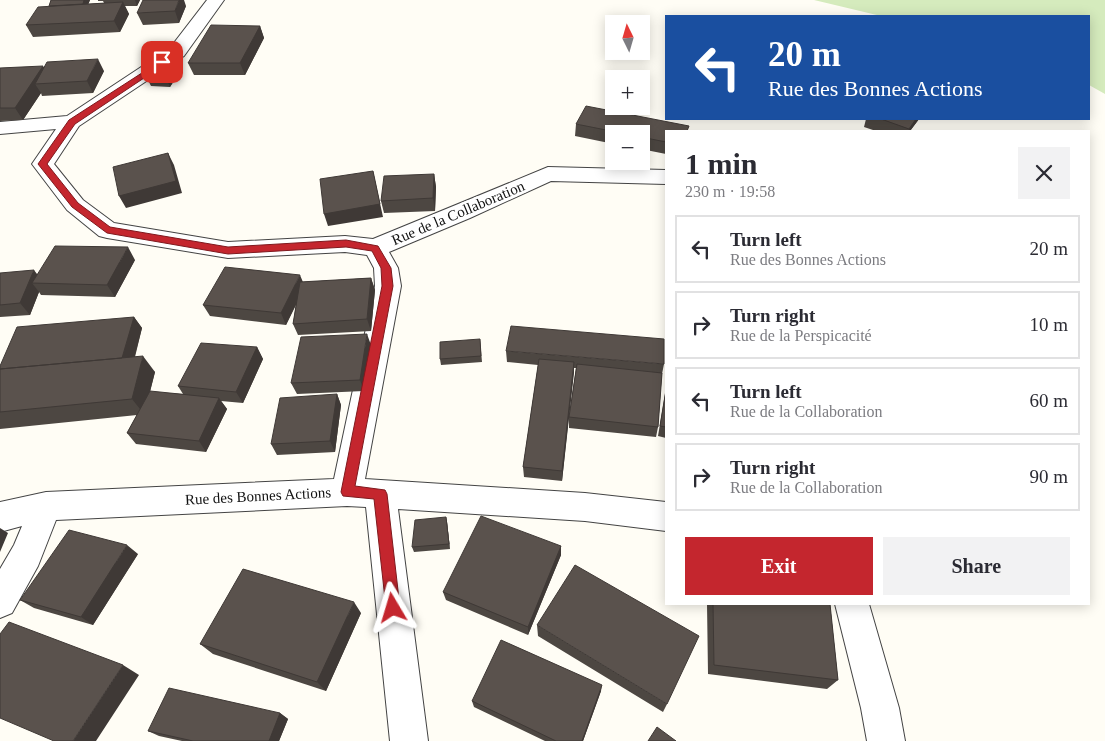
<!DOCTYPE html>
<meta charset="utf-8">
<style>
:root{--surface:#fff;--page:#f2f2f3;--text:#2b2b33;--muted:#7c7c81;--line:#e1e1e2;--accent:#c4262e}
body{margin:0;font-family:"Times New Roman",serif;background:var(--page);color:var(--text);height:100vh;display:flex;flex-direction:column;font-size:19px;white-space:nowrap}
*{box-sizing:border-box;margin:0}
p{font-size:16px;color:var(--muted)}
.icon{flex:none;width:28px;height:28px;fill:none;stroke:currentColor;stroke-width:2;stroke-linecap:round;stroke-linejoin:round}
.map{position:relative;flex:1;overflow:hidden}
.panel{position:absolute;left:665px;top:130px;width:425px;height:475px;display:flex;flex-direction:column;background:var(--surface);border-radius:0px;box-shadow:0 2px 12px #0003}
.panel>*{flex:none}
.hud{position:absolute;left:665px;top:15px;width:425px;height:105px;border-radius:0px;box-shadow:0 2px 12px #0003;background:#1a4fa0;color:#fff;overflow:hidden}
.needle{width:32px;rotate:355deg}
.fabs{position:absolute;left:605px;top:15px;display:grid;gap:10px}
.fabs a{display:grid;place-items:center;width:45px;height:45px;border-radius:0px;background:var(--surface);box-shadow:0 2px 12px #0003;font-size:25px}
.pin{position:absolute;display:grid;place-items:center;width:42px;height:42px;color:#fff;margin:-21px;border-radius:10px;box-shadow:0 2px 8px #0006}
.me{position:absolute;width:55px;margin:-28px;rotate:353deg;stroke-linejoin:round;filter:drop-shadow(0 0 4px #0008)}
.turn{display:flex;align-items:center;gap:18px;height:105px;padding:0 20px;font-size:22px}
.turn .icon{width:65px;height:65px;stroke-width:2.5}
.turn b{display:block;font-size:35px;line-height:42px}
.round{display:grid;place-items:center;flex:none;width:52px;height:52px;border-radius:0px;background:var(--page)}
.headline{display:flex;align-items:center;justify-content:space-between;height:85px;padding:0 20px}
h1{font-size:30px;font-weight:600;line-height:38px}
.cta{display:flex;gap:10px;margin-top:auto;padding:10px 20px}
.cta a{flex:1;height:58px;border-radius:0px;background:var(--accent);color:#fff;font-size:20px;font-weight:600;line-height:58px;text-align:center}
.cta a+a{background:var(--page);color:var(--text)}
ul{padding:0;list-style:none}
li{display:flex;align-items:center;gap:15px;height:68px;margin:0 10px 8px;padding:0 10px;border:2px solid var(--line);border-radius:0px}
li div{flex:1}
li b{display:block;font-size:19px}
li em{font-style:normal}
.map>svg:first-child{display:block}
.green{fill:#d5ebbd}
.lines{fill:none;stroke-linecap:round;stroke-linejoin:round}
.street-casing{stroke:#444;stroke-width:2}
.street{fill:#fff;fill-rule:evenodd}
.wall{fill:#4d4742}
.shaded-wall{fill:#3f3936}
.building{fill:#5a524d;stroke:#3f3936}
.route{fill:#c4262e;stroke:#7f191e}
.labels{text-anchor:middle;stroke-width:5;stroke-linejoin:round;paint-order:stroke}
.street-label{font-size:15px;fill:#111;stroke:#fff}
</style>
<div class="map">
<svg width="1105" height="741" viewBox="0 0 1105 741">
<rect width="100%" height="100%" fill="#fffdf5"/>
<path class="green" d="M814,0H1105V94L1089,85V16H881Z"/>
<g class="lines">
<g class="street-casing">
<path id="street" d="M207,0H224L184,56L79,126L54,164L83,200L114,223L228,242L345,236L373,239L548,167L666,170V184L551,181L470,218L389,252L398,268L401,286L365,479L585,493L666,502V531L585,521L398,509L428,741H390L366,507L347,506L56,520L38,566L12,613L0,618V569L14,545L22,526L0,532V502L46,492L334,479L375,286L374,268L367,255L345,252L228,258L107,238L99,236L67,210L32,164L56,129L0,134V122L67,116L170,48Z
M835,604H869L899,708L905,741H867L861,708Z"/>
</g>
<use href="#street" class="street"/>
</g>
<path class="wall" d="M51,0H90L88,4L104,3L103,1H98V0H140L137,6H125L129,14L120,32L33,37L26,25L49,6Z
M186,6L179,23L143,25L137,13Z
M260,26L264,38L245,75H194L188,63Z
M44,67L104,71L93,93L42,96L41,93L23,120L0,121V68Z
M174,70L177,76L170,87L151,86L148,80Z
M865,119H919L910,131H876L864,127L866,119Z
M576,124L666,131V154L641,149V134H614V144L575,136Z
M434,174L436,187L435,211L384,213L381,201Z
M135,260L115,297L41,295L39,292L30,315L0,317V273L37,274Z
M371,278L375,290L371,331L298,335L293,324L296,304L286,325L210,316L203,305L303,282Z
M134,317L142,328L135,357L155,372L150,392L183,394L178,386L257,347L263,359L243,403L221,401L227,409L206,452L136,444L127,433L137,415L0,429V366Z
M480,339L482,362L441,365L440,359Z
M371,345L364,391L297,394L291,383Z
M506,351L664,364L662,374L658,427L656,437L569,428V417L576,368H574L562,481L524,477L523,467L538,365L507,362Z
M666,388V438L658,436Z
M337,394L341,405L335,452L277,455L271,444Z
M446,517L447,522L450,549L414,552L412,547Z
M561,546V555L528,635L446,600L443,592Z
M138,554L93,625L34,608L20,600Z
M707,604H830L838,680L827,689L708,674Z
M361,613L326,691L213,654L200,644Z
M537,625L667,704L663,712L538,636Z
M601,691L583,741H545L474,707L472,701Z
M280,713L288,719L279,741H182L159,736L148,731Z"/>
<path class="shaded-wall" d="M84,0H90L85,13L81,7Z
M135,0H140L137,6Z
M179,0H184L186,6L179,23L175,11Z
M123,2L129,14L120,32L114,21Z
M260,26L264,38L245,75L240,63Z
M98,59L104,71L93,93L87,81Z
M43,66L51,78L35,84L41,93L23,120L15,108Z
M174,70L177,76L170,87L167,80Z
M916,119H919L910,131H908Z
M168,153L174,165L182,193L126,208L119,196Z
M373,171L383,217L328,226L324,214Z
M434,174L436,187L435,211L433,198Z
M128,247L135,260L115,297L107,285Z
M34,270L43,282L32,283L39,292L30,315L20,303Z
M300,275L305,287L286,325L281,313Z
M371,278L375,290L371,331L367,319Z
M134,317L142,328L131,370L122,358Z
M367,334L371,345L364,391L360,380Z
M257,347L263,359L243,403L236,392Z
M143,356L155,372L144,414L132,399Z
M574,362V373L562,481V471Z
M337,394L341,405L335,452L330,441Z
M219,398L227,409L206,452L199,441Z
M446,517L447,522L450,549L449,544Z
M0,528L8,533L0,552Z
M127,545L138,554L93,625L81,617Z
M561,546V555L528,635V627Z
M354,602L361,613L326,691L317,682Z
M123,665L139,675L96,741H73Z
M602,685L601,691L583,741H582Z
M280,713L288,719L279,741H269Z"/>
<path class="building" d="M51,0H84L83,4L49,6Z
M143,0H179L175,11L137,13Z
M123,2L114,21L26,25L38,7Z
M211,25L260,26L240,63H188Z
M98,59L87,81L35,84L47,62Z
M43,66L15,108H0V68Z
M155,69L174,70L167,80H148Z
M586,106L689,126L687,131H666V142L641,137V134H626L576,124Z
M881,119H916L909,129Z
M168,153L176,181L119,196L113,167Z
M373,171L380,204L324,214L320,179Z
M434,174L433,198L381,201L384,176Z
M55,246L128,247L107,285L32,283Z
M225,267L300,275L281,313L203,305Z
M34,270L20,303L0,305V273Z
M371,278L367,319L293,324L300,282Z
M134,317L122,358L0,369V366L17,327Z
M511,326L664,339V364L506,351Z
M367,334L360,380L291,383L301,337Z
M480,339L481,356L440,359V342Z
M201,343L257,347L236,392L178,386Z
M143,356L132,399L0,412V369Z
M539,359L574,362L562,471L523,467Z
M577,364L662,373L658,427L569,417Z
M666,390V427L660,426Z
M150,391L219,398L199,441L127,433Z
M337,394L330,441L271,444L280,398Z
M481,516L561,546L528,627L443,592Z
M446,517L449,544L412,547L415,520Z
M69,530L127,545L81,617L20,600Z
M575,565L699,636L667,704L537,625Z
M243,569L354,602L317,682L200,644Z
M713,604H830L838,680L714,665Z
M9,622L123,665L73,741H54L0,718V634Z
M501,640L602,685L582,741H556L472,701Z
M169,688L280,713L269,741H193L148,731Z
M657,727L676,741H648Z"/>
<path class="route" d="M162,60L165,61V64L75,124L47,164L78,203L110,227L228,247L346,240L378,246L391,268L393,286L355,486L385,490L387,494L400,608L398,613L393,615L388,613L386,608L374,499L343,496L341,492L382,286L381,268L372,251L346,247L228,254L107,233L72,207L38,164L69,120Z"/>
<g class="labels">
<g class="street-label">
<text transform="translate(458 213) rotate(-23)" y="5">Rue de la Collaboration</text>
<text transform="translate(258 496) rotate(-3)" y="5">Rue des Bonnes Actions</text>
</g>
</g>
</svg>
<div class="fabs">
<a><svg class="needle" viewBox="-14 -14 28 28"><path d="M0-13l5 13h-10z" fill="#e53935"/><path d="M0 13l5-13h-10z" fill="#7c7c81"/></svg></a>
<a>+</a>
<a>−</a>
</div>
<div class="pin" style="left:162px;top:62px;background:#d93025"><svg class="icon" aria-label="arrive" viewBox="0 0 24 24"><path d="M6 21V4h12l-3 4 3 4H6"/></svg></div>
<svg class="me" style="left:393px;top:608px" viewBox="-20 -20 40 40"><path d="M0-17L14 15 0 8-14 15z" fill="#c4262e" stroke="#fff" stroke-width="4"/></svg>
<div class="hud">
<div class="turn"><svg class="icon" aria-label="left" viewBox="0 0 24 24"><path d="M17 20v-9H6M10 6l-5 5 5 5"/></svg><div><b>20 m</b>Rue des Bonnes Actions</div></div>
</div>
<section class="panel">
<div class="headline"><div><h1>1 min</h1><p>230 m · 19:58</p></div><a class="round"><svg class="icon" aria-label="close" viewBox="0 0 24 24"><path d="M6 6l12 12M18 6L6 18"/></svg></a></div>
<ul>
<li><svg class="icon" aria-label="left" viewBox="0 0 24 24"><path d="M17 20v-9H6M10 6l-5 5 5 5"/></svg><div><b>Turn left</b><p>Rue des Bonnes Actions</p></div><em>20 m</em></li>
<li><svg class="icon" aria-label="right" viewBox="0 0 24 24"><path d="M7 20v-9h11M14 6l5 5-5 5"/></svg><div><b>Turn right</b><p>Rue de la Perspicacité</p></div><em>10 m</em></li>
<li><svg class="icon" aria-label="left" viewBox="0 0 24 24"><path d="M17 20v-9H6M10 6l-5 5 5 5"/></svg><div><b>Turn left</b><p>Rue de la Collaboration</p></div><em>60 m</em></li>
<li><svg class="icon" aria-label="right" viewBox="0 0 24 24"><path d="M7 20v-9h11M14 6l5 5-5 5"/></svg><div><b>Turn right</b><p>Rue de la Collaboration</p></div><em>90 m</em></li>
</ul>
<div class="cta"><a>Exit</a><a>Share</a></div>
</section>
</div>
